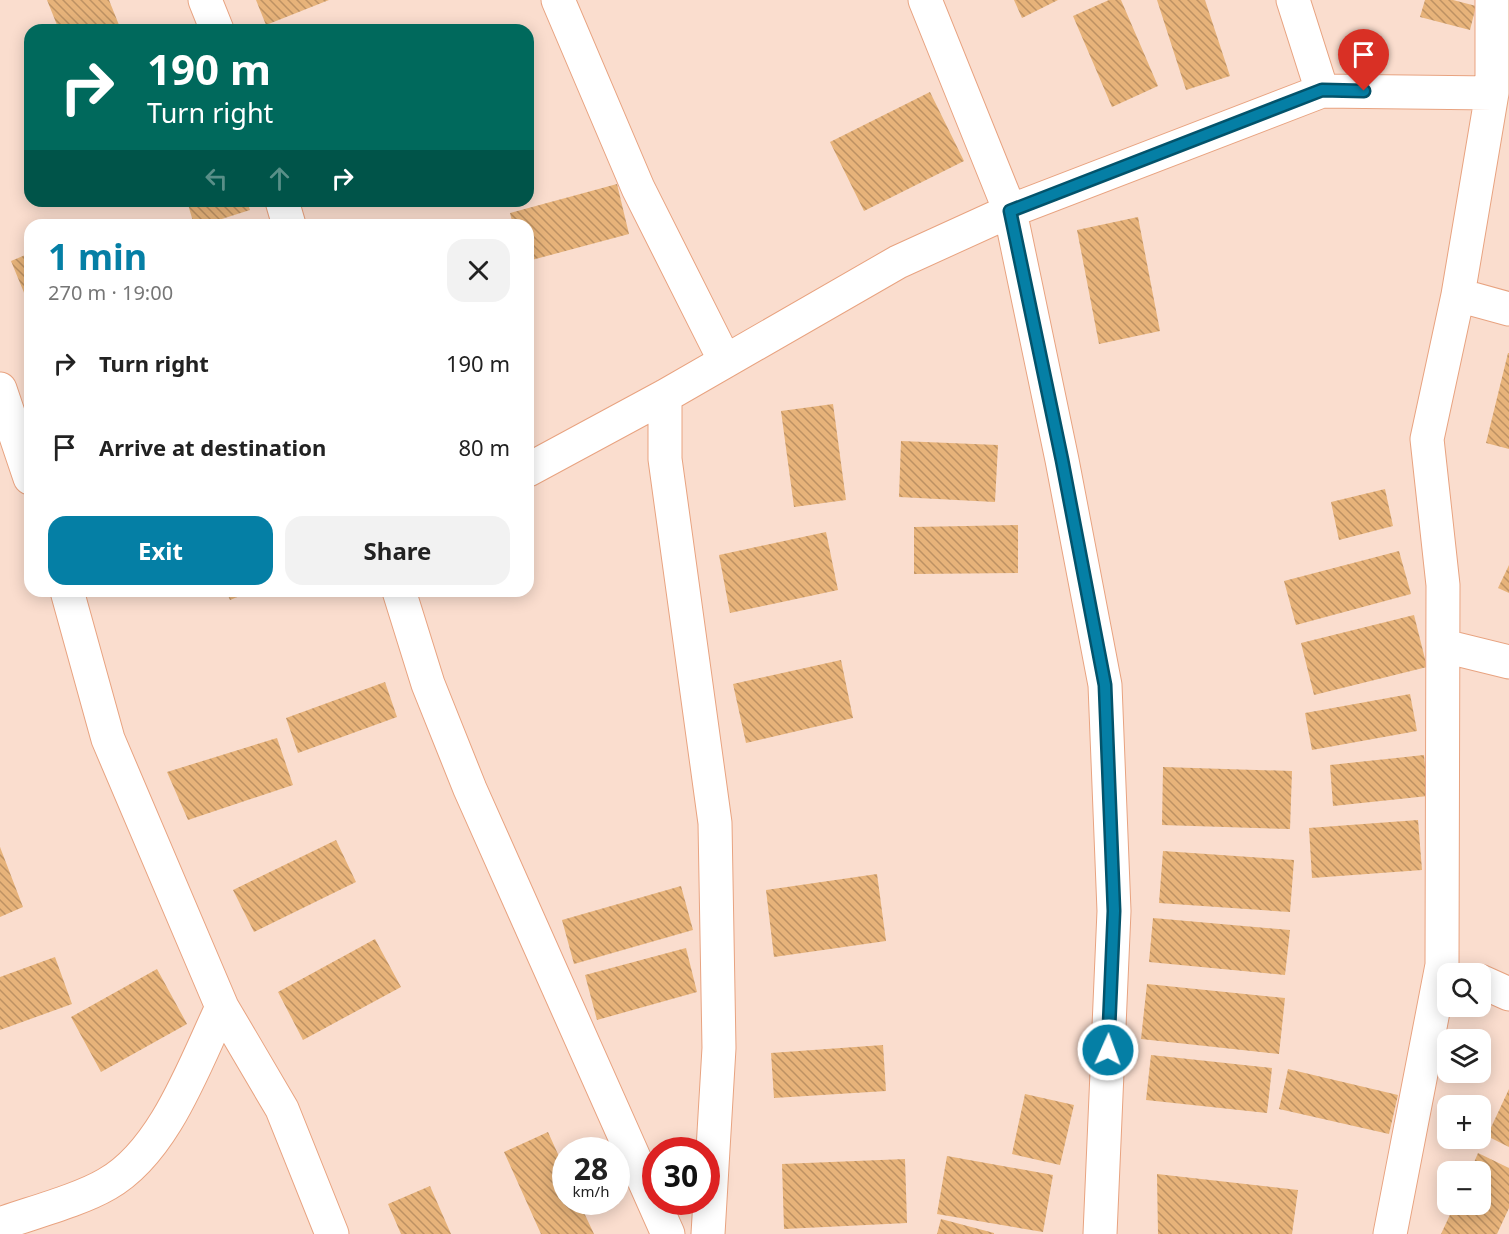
<!DOCTYPE html>
<meta charset="utf-8">
<style>
:root{--surface:#fff;--page:#f2f2f2;--text:#222;--muted:#767676;--accent:#057fa5}
body{margin:0;font-family:"Noto Sans",sans-serif;background:var(--page);color:var(--text);height:100vh;display:flex;flex-direction:column;font-size:22px;white-space:nowrap}
*{box-sizing:border-box;margin:0}
p{font-size:20px;color:var(--muted)}
.icon{flex:none;width:33px;height:33px;fill:none;stroke:currentColor;stroke-width:2;stroke-linecap:round;stroke-linejoin:round}
.map{position:relative;flex:1;overflow:hidden}
.side{position:absolute;left:24px;top:219px;width:510px;height:378px;display:flex;flex-direction:column;background:var(--surface);border-radius:18px;box-shadow:0 3px 15px #0003}
.side>*{flex:none}
.guide{position:absolute;left:24px;top:24px;width:510px;height:183px;border-radius:18px;box-shadow:0 3px 15px #0003;background:#00695c;color:#fff;overflow:hidden}
.fabs{position:absolute;left:1437px;top:963px;display:grid;gap:12px}
.fabs a{display:grid;place-items:center;width:54px;height:54px;border-radius:12px;background:var(--surface);box-shadow:0 3px 15px #0003;font-size:30px}
.speed{position:absolute;left:552px;top:1137px;display:flex;gap:12px;font-size:30px;font-weight:700;text-align:center}
.speed>*{display:grid;place-content:center;width:78px;height:78px;border-radius:50%;background:var(--surface);box-shadow:0 3px 15px #0003;line-height:1}
.speed small{font-size:15px;font-weight:400}
.speed .limit{border:9px solid #d22;background:#fff;color:#111}
.pin{position:absolute;display:grid;place-items:center;width:51px;height:51px;color:#fff;margin:-62px -26px;border-radius:50% 50% 50% 0;rotate:-45deg;box-shadow:0 0 6px #0007}
.pin .icon{rotate:45deg}
.me{position:absolute;width:66px;margin:-33px;rotate:2deg;stroke-linejoin:round;filter:drop-shadow(0 0 4px #0008)}
.turn{display:flex;align-items:center;gap:21px;height:126px;padding:0 24px;font-size:27px}
.turn .icon{width:78px;height:78px;stroke-width:2.5}
.turn b{display:block;font-size:42px;line-height:51px}
.lanes{display:flex;align-items:center;height:57px;padding:0 24px;background:#0003;justify-content:center;gap:30px;direction:ltr}
.lanes .off{opacity:.35}
.round{display:grid;place-items:center;flex:none;width:63px;height:63px;border-radius:18px;background:var(--page)}
.head{display:flex;align-items:center;justify-content:space-between;height:102px;padding:0 24px}
h1{font-size:36px;font-weight:700;line-height:45px;color:var(--accent)}
.cta{display:flex;gap:12px;margin-top:auto;padding:12px 24px}
.cta a{flex:1;height:69px;border-radius:18px;background:var(--accent);color:#fff;font-size:24px;font-weight:700;line-height:69px;text-align:center}
.cta a+a{background:var(--page);color:var(--text)}
ul{padding:0;list-style:none}
li{display:flex;align-items:center;gap:18px;height:84px;padding:0 24px}
li div{flex:1}
li b{display:block;font-size:22px}
li em{font-style:normal}
.map>svg:first-child{display:block}
.building{fill:url(#building-back-hatch)}
.lines{fill:none;stroke-linecap:round;stroke-linejoin:round}
.minor-casing{stroke:#e8a380;stroke-width:35}
.minor{stroke:#fff;stroke-width:33}
.route-casing{stroke:#03536b;stroke-width:15}
.route{stroke:#057fa5;stroke-width:10}
</style>
<div class="map">
<svg width="1509" height="1234" viewBox="0 0 1509 1234">
<defs>
<pattern id="building-back-hatch" width="6" height="6" patternUnits="userSpaceOnUse" patternTransform="scale(1.5)"><rect width="6" height="6" fill="#e7b37a"/><path d="M-1 5l2 2M0 0l6 6M5-1l2 2" fill="none" stroke="#bd9163"/></pattern>
</defs>
<rect width="100%" height="100%" fill="#faddce"/>
<path class="building" d="M47,0H109L121,30H59Z
M256,0H329L266,25Z
M1014,0H1058L1022,18Z
M1109,0H1121L1158,86L1112,107L1073,16Z
M1157,0H1205L1230,76L1186,90Z
M1425,0H1453L1476,6L1470,30L1420,17Z
M930,92L964,161L864,211L830,142Z
M617,184L629,234L528,261V225H513L510,213Z
M187,201H247L250,210L203,225H194Z
M1138,217L1160,331L1099,344L1077,230Z
M30,253V299L27,300L11,261Z
M1508,353H1509V449L1486,443Z
M833,404L846,500L794,507L781,411Z
M901,441L998,445L995,502L899,497Z
M1385,489L1393,526L1339,540L1331,502Z
M1018,525V573L914,574V527Z
M826,532L838,590L730,613L719,555Z
M1399,551L1411,594L1296,625L1284,581Z
M1509,565V593L1498,588Z
M226,591H252L230,600Z
M1414,615L1427,667L1314,695L1301,643Z
M841,660L853,718L746,743L733,684Z
M385,682L397,717L298,753L286,718Z
M1410,694L1417,731L1312,750L1305,713Z
M277,738L293,785L188,820L167,772Z
M1424,755L1428,796L1333,806L1330,765Z
M1163,767L1292,771L1290,829L1162,825Z
M1418,820L1422,870L1312,878L1309,828Z
M336,840L356,882L254,932L233,890Z
M0,847L23,907L0,917Z
M1163,851L1294,860L1290,912L1159,903Z
M877,874L886,941L774,957L766,890Z
M681,886L693,930L574,964L562,920Z
M1153,918L1290,930L1285,975L1149,962Z
M375,939L401,987L303,1040L278,992Z
M686,948L697,992L597,1020L585,975Z
M55,957L72,1004L0,1030V977Z
M157,969L187,1024L101,1072L71,1017Z
M1147,984L1285,998L1279,1054L1141,1039Z
M883,1045L886,1091L774,1098L771,1053Z
M1151,1055L1272,1068L1267,1113L1146,1100Z
M1288,1069L1398,1095L1389,1134L1279,1109Z
M1509,1089V1147L1487,1136Z
M1025,1094L1074,1105L1060,1165L1012,1154Z
M548,1132L566,1172V1202H579L594,1234H541L504,1152Z
M1478,1153L1509,1168V1208L1497,1234H1441L1455,1204H1480V1172H1470Z
M947,1156L1053,1175L1043,1232L937,1214Z
M905,1159L907,1223L784,1229L782,1164Z
M1157,1174L1298,1190L1292,1234H1158Z
M430,1186L451,1234H401L388,1204Z
M941,1219L994,1233V1234H937Z"/>
<g class="lines">
<g class="minor-casing">
<path id="minor" d="M205,0L217,30
M558,0L638,188L725,361
M925,0L1010,211L1062,460L1105,685L1114,911L1100,1234
M1293,0L1322,91
M282,201L289,225
M1458,295L1509,309
M0,389L30,478
M665,396V459L715,823L719,1048L708,1234
M528,470L665,396L898,262L1010,211L1322,91L1492,93
M67,591L108,739L222,1007L282,1109L332,1234
M399,591L428,684L470,789L668,1234
M1444,646L1509,662
M1480,981L1509,994
M0,1224C31,1213 80,1200 107,1184C164,1152 195,1064 222,1007
M1390,1234L1442,965L1443,585L1427,439L1458,295L1492,93V0"/>
</g>
<use href="#minor" class="minor"/>
</g>
<g class="lines">
<g class="route-casing">
<path id="route" d="M1108,1050L1114,911L1105,685L1062,460L1010,211L1322,90L1364,91"/>
</g>
<use href="#route" class="route"/>
</g>
</svg>
<div class="fabs">
<a><svg class="icon" aria-label="search" viewBox="0 0 24 24"><circle cx="10" cy="10" r="6"/><path d="M15 15l6 6"/></svg></a>
<a><svg class="icon" aria-label="layers" viewBox="0 0 24 24"><path d="M12 4l9 5-9 5-9-5zM3 14l9 5 9-5"/></svg></a>
<a>+</a>
<a>−</a>
</div>
<div class="speed"><div>28<small>km/h</small></div><div class="limit">30</div></div>
<div class="pin" style="left:1364px;top:91px;background:#d93025"><svg class="icon" aria-label="arrive" viewBox="0 0 24 24"><path d="M6 21V4h12l-3 4 3 4H6"/></svg></div>
<svg class="me" style="left:1108px;top:1050px" viewBox="-20 -20 40 40"><circle r="17" fill="#057fa5" stroke="#fff" stroke-width="3"/><path d="M0-11L8 9 0 5-8 9z" fill="#fff"/></svg>
<div class="guide">
<div class="turn"><svg class="icon" aria-label="right" viewBox="0 0 24 24"><path d="M7 20v-9h11M14 6l5 5-5 5"/></svg><div><b>190 m</b>Turn right</div></div>
<div class="lanes"><svg class="icon off" aria-label="left" viewBox="0 0 24 24"><path d="M17 20v-9H6M10 6l-5 5 5 5"/></svg><svg class="icon off" aria-label="ahead" viewBox="0 0 24 24"><path d="M12 20V5M6 11l6-6 6 6"/></svg><svg class="icon" aria-label="right" viewBox="0 0 24 24"><path d="M7 20v-9h11M14 6l5 5-5 5"/></svg></div>
</div>
<section class="side">
<div class="head"><div><h1>1 min</h1><p>270 m · 19:00</p></div><a class="round"><svg class="icon" aria-label="close" viewBox="0 0 24 24"><path d="M6 6l12 12M18 6L6 18"/></svg></a></div>
<ul>
<li><svg class="icon" aria-label="right" viewBox="0 0 24 24"><path d="M7 20v-9h11M14 6l5 5-5 5"/></svg><div><b>Turn right</b></div><em>190 m</em></li>
<li><svg class="icon" aria-label="arrive" viewBox="0 0 24 24"><path d="M6 21V4h12l-3 4 3 4H6"/></svg><div><b>Arrive at destination</b></div><em>80 m</em></li>
</ul>
<div class="cta"><a>Exit</a><a>Share</a></div>
</section>
</div>
